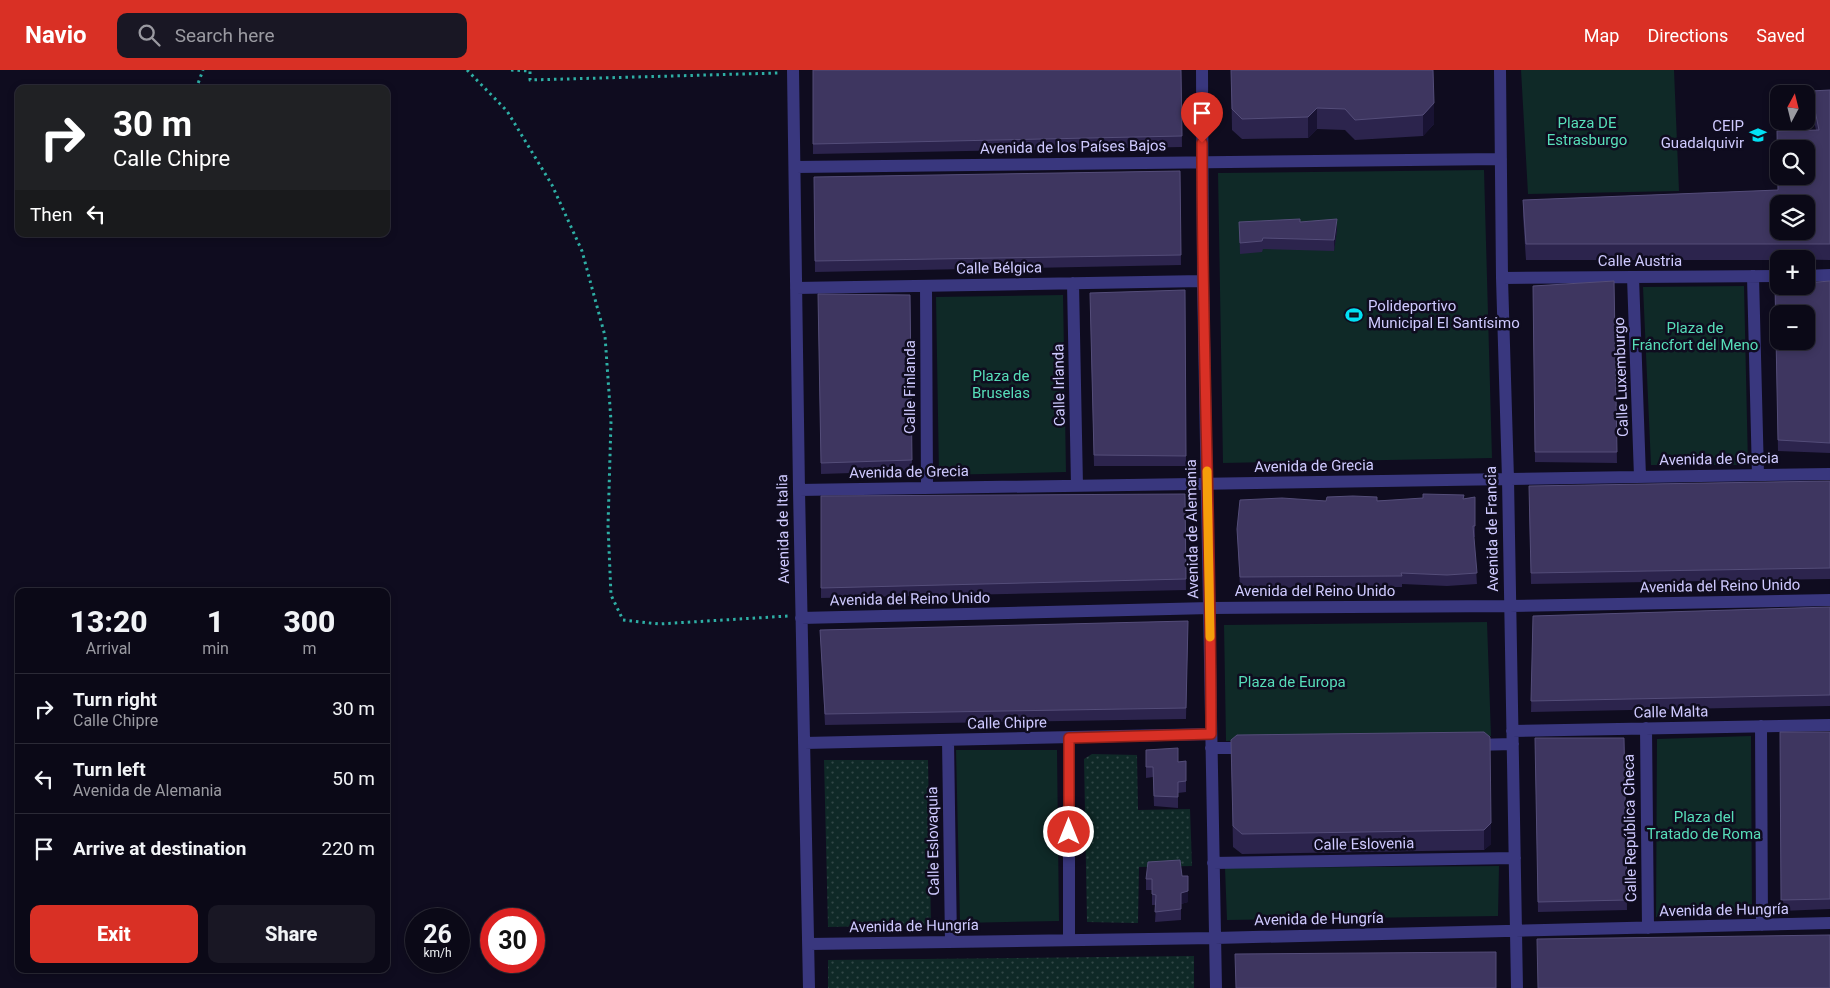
<!DOCTYPE html>
<meta charset="utf-8">
<style>
:root{--surface:#0b0917;--page:#191724;--text:#f1f3f6;--muted:#9a9aa1;--line:#2b2a36;--accent:#d93025}
body{margin:0;font-family:Roboto,sans-serif;background:var(--page);color:var(--text);height:100vh;display:flex;flex-direction:column;font-size:19px;white-space:nowrap}
*{box-sizing:border-box;margin:0}
p{font-size:16px;color:var(--muted)}
.icon{flex:none;width:28px;height:28px;fill:none;stroke:currentColor;stroke-width:2;stroke-linecap:round;stroke-linejoin:round}
.map{position:relative;flex:1;overflow:hidden}
.sheet{position:absolute;left:15px;top:518px;width:375px;height:385px;display:flex;flex-direction:column;background:var(--surface);border-radius:10px;box-shadow:0 2px 8px #0003,0 0 0 1px var(--line)}
.sheet>*{flex:none}
.hud{position:absolute;left:15px;top:15px;width:375px;height:152px;border-radius:10px;box-shadow:0 2px 8px #0003,0 0 0 1px var(--line);background:#202124;color:#fff;overflow:hidden}
.needle{width:32px;rotate:7deg}
.buttons{position:absolute;left:1770px;top:15px;display:grid;gap:10px}
.buttons a{display:grid;place-items:center;width:45px;height:45px;border-radius:10px;background:var(--surface);box-shadow:0 2px 8px #0003,0 0 0 1px var(--line);font-size:25px}
.speed{position:absolute;left:405px;top:838px;display:flex;gap:10px;font-size:25px;font-weight:700;text-align:center}
.speed>*{display:grid;place-content:center;width:65px;height:65px;border-radius:50%;background:var(--surface);box-shadow:0 2px 8px #0003,0 0 0 1px var(--line);line-height:1}
.speed small{font-size:12px;font-weight:400}
.speed .limit{border:8px solid #d22;background:#fff;color:#111}
.pin{position:absolute;display:grid;place-items:center;width:42px;height:42px;color:#fff;margin:-51px -21px;border-radius:50% 50% 50% 0;rotate:-45deg;box-shadow:0 0 5px #0007}
.pin .icon{rotate:45deg}
.me{position:absolute;width:55px;margin:-28px;rotate:0deg;stroke-linejoin:round;filter:drop-shadow(0 0 4px #0008)}
.turn{display:flex;align-items:center;gap:18px;height:105px;padding:0 15px;font-size:22px}
.turn .icon{width:65px;height:65px;stroke-width:2.5}
.turn b{display:block;font-size:35px;line-height:42px}
.then{display:flex;align-items:center;height:48px;padding:0 15px;background:#0003;gap:10px;font-size:19px}
.eta{display:flex;justify-content:space-evenly;align-items:center;height:85px;text-align:center}
.eta b{font-size:30px;font-weight:800;line-height:35px}
.primary-button{display:flex;gap:10px;margin-top:auto;padding:10px 15px}
.primary-button a{flex:1;height:58px;border-radius:10px;background:var(--accent);color:#fff;font-size:20px;font-weight:800;line-height:58px;text-align:center}
.primary-button a+a{background:var(--page);color:var(--text)}
ul{padding:0;list-style:none}
li{display:flex;align-items:center;gap:15px;height:70px;padding:0 15px;border-top:1px solid var(--line)}
li div{flex:1}
li b{display:block;font-size:19px}
li em{font-style:normal}
header{display:flex;align-items:center;gap:30px;box-sizing:border-box;height:70px;padding:0 25px;background:var(--accent);color:#fff}
header strong{font-size:24px}
nav{display:flex;gap:28px;margin-inline-start:auto;font-size:18px}
.search{width:350px;height:45px;background:var(--page);display:flex;align-items:center;gap:12px;box-sizing:border-box;padding:0 18px;border-radius:10px;color:var(--muted);font-size:19px}
.map>svg:first-child{display:block}
.grass{fill:url(#grass-dots)}
.park{fill:#0f2927}
.lines{fill:none;stroke-linecap:round;stroke-linejoin:round}
.path{stroke:#2eafa5;stroke-width:3;stroke-dasharray:2.5 4;stroke-linecap:butt}
.street{stroke:#39377e;stroke-width:12}
.wall{fill:#2c244d}
.shaded-wall{fill:#191333}
.building{fill:#3e3660;stroke:#544d79;fill-rule:evenodd}
.route-casing{stroke:#8d1f18;stroke-width:12}
.route{stroke:#d93025;stroke-width:9}
.slow{stroke:#f59e0b;stroke-width:9}
.labels{text-anchor:middle;stroke-width:5;stroke-linejoin:round;paint-order:stroke}
.park-label{font-size:15px;fill:#57deb9;stroke:#0f0c1f}
.poi-label{font-size:15px;fill:#cfcaff;stroke:#0f0c1f;text-anchor:end}
.street-label{font-size:15px;fill:#cfcaff;stroke:#0f0c1f}
</style>
<header>
<strong>Navio</strong>
<div class="search"><svg class="icon" aria-label="search" viewBox="0 0 24 24"><circle cx="10" cy="10" r="6"/><path d="M15 15l6 6"/></svg>Search here</div>
<nav><a>Map</a><a>Directions</a><a>Saved</a></nav>
</header>
<div class="map">
<svg width="1830" height="918" viewBox="0 0 1830 918">
<defs>
<pattern id="grass-dots" width="8" height="8" patternUnits="userSpaceOnUse" patternTransform="scale(1.25)"><rect width="8" height="8" fill="#0f2927"/><path d="M2 2h.1M6 6h.1" fill="none" stroke="#314747" stroke-width="1.8" stroke-linecap="round"/></pattern>
</defs>
<rect width="100%" height="100%" fill="#0f0c1f"/>
<path class="grass" d="M1092,684L1137,685L1138,740L1190,739L1192,796L1139,797L1138,853L1087,852L1084,689Z
M824,690H928L931,855L828,857Z
M1194,886V918H828V890Z"/>
<path class="park" d="M1521,0H1674L1679,121L1528,124Z
M1484,100L1492,388L1223,393L1218,103Z
M1744,216L1748,395H1651L1643,217Z
M1063,225L1066,402L939,405L936,227Z
M1487,552L1491,666L1226,671L1224,555Z
M1751,666L1752,842L1656,847L1657,669Z
M956,680H1057L1059,851L960,853Z
M1499,796L1498,846L1227,850L1225,798Z"/>
<g class="lines">
<path class="path" d="M467,0L507,41L552,115L582,181L605,266L611,351L608,456L611,525L623,550L659,554L788,546
M511,0L530,1V10L778,3
M196,19L203,0"/>
<path class="street" d="M793,0L799,420L809,918
M1202,0L1203,211L1216,918
M1500,0L1502,208L1508,409L1517,918
M795,97L1501,89
M1753,206L1758,405
M1806,206L1830,205
M1633,207L1640,407
M1502,208L1779,206
M1073,213L1077,416
M926,216L927,418
M796,218L1203,211
M799,420L1830,404
M801,548L1210,538L1509,536L1830,530
M1761,656L1762,855
M1646,658L1648,858
M1512,661L1830,655
M948,670L951,872
M804,673L1211,664
M1473,675L1513,674
M1211,678H1246
M1213,793L1515,788
M1069,870V668
M809,874L1215,868L1830,853"/>
</g>
<path class="wall" d="M813,0H1181L1182,77L813,84Z
M1231,0H1433L1434,54L1423,66L1355,70L1345,60L1317,59L1308,68L1242,69L1232,60Z
M1830,20V190L1779,189V190H1526L1523,146V130L1778,120L1777,61L1816,60L1811,37V21Z
M1180,101L1181,195L815,202L814,107Z
M1239,152H1300L1337,160L1334,181L1263,179L1262,182L1240,184Z
M1614,211L1617,393L1535,392L1533,216Z
M1830,211V383L1778,381L1775,215Z
M1185,220L1186,396H1094L1090,233Z
M818,224L910,225L912,401L821,404Z
M1830,411V509L1531,514L1529,427Z
M1185,424L1186,520L821,528V426Z
M1475,427V467H1474L1477,514L1447,516L1402,514V517L1240,518L1237,459L1326,431L1464,429Z
M1830,537V636L1531,642L1533,546Z
M1188,551L1186,649L825,655L820,560Z
M1484,662L1491,774L1484,780L1242,784L1233,777L1231,670Z
M1780,662H1830V839L1781,841Z
M1535,668H1624L1627,840L1538,842Z
M1146,680L1178,692L1186,691V722L1178,723V738L1154,736L1153,707L1146,708Z
M1182,806L1188,832L1181,834V850L1155,852L1156,835H1152V820H1146V809Z"/>
<path class="shaded-wall" d="M1434,33V54L1423,66V45Z
M1317,38V59L1308,68V47Z
M1337,149V160L1334,181V170Z
M1491,753V774L1484,780V760Z
M1188,821V832L1181,834V850V823Z"/>
<path class="building" d="M813,0H1181L1182,66L813,74Z
M1231,0H1433L1434,33L1423,45L1355,50L1345,39L1317,38L1308,47L1242,49L1232,39Z
M1830,20V174H1526L1523,130L1778,120L1777,61L1819,60L1811,21ZM1779,79H1806V106H1779ZM1779,134H1806V161H1779Z
M1180,101L1181,185L815,191L814,107Z
M1300,149V152L1337,149L1334,170L1263,168L1262,171L1240,173L1239,152Z
M1614,211L1617,382H1535L1533,216Z
M1830,211V373L1778,370L1775,215H1779V216H1806V213ZM1779,244H1806V271H1779Z
M1185,220L1186,386L1094,385L1090,223Z
M818,224L910,225L912,390L821,393Z
M1830,411V498L1531,503L1529,416Z
M1185,424L1186,509L821,518V426Z
M1423,424L1464,425L1463,429L1475,427V456H1473L1477,503L1447,505L1401,503L1402,506L1240,507L1237,459L1240,430L1282,428L1326,431L1327,427L1353,426L1377,427V431L1423,428Z
M1830,537V625L1531,631L1533,546Z
M1188,551L1186,638L825,644L820,560Z
M1484,662L1490,667L1491,753L1484,760L1242,764L1233,756L1231,670L1237,665Z
M1780,662H1830V829L1781,830Z
M1535,668H1624L1627,830L1538,832Z
M1178,678V692L1186,691V711L1178,712V727L1154,726L1153,697H1146V680Z
M1180,790L1182,806H1188V821L1181,823V839L1155,842L1156,825L1152,824V809H1146L1148,792Z
M1830,865V918H1538L1537,869Z
M1496,882V918H1236L1235,884Z"/>
<g class="lines">
<g class="route-casing">
<path id="route" d="M1069,762V668L1211,664C1211,467 1202,270 1202,73"/>
</g>
<use href="#route" class="route"/>
<path class="slow" d="M1207,401L1210,567"/>
</g>
<defs>
<g id="school-bare" transform="scale(1.35)"><path d="M0-5L7-2L0 1L-7-2ZM-4 1L0 2.5L4 1V4Q0 6-4 4Z" fill="#02e0f3" stroke="#0f0c1f" stroke-width="2.5" paint-order="stroke"/></g>
<g id="stadium-bare" transform="scale(1.35)"><path d="M0-5a6.5 5 0 1 0 0 10a6.5 5 0 1 0 0-10ZM-3.5-1.8h7v3.6h-7Z" fill="#02e0f3" stroke="#0f0c1f" stroke-width="2.5" paint-order="stroke"/></g>
</defs>
<g fill-rule="evenodd">
<use href="#school-bare" x="1758" y="65"/>
<use href="#stadium-bare" x="1354" y="245"/>
</g>
<g class="labels">
<g class="park-label">
<text x="1587" y="58">Plaza DE<tspan x="1587" dy="17">Estrasburgo</tspan></text>
<text x="1695" y="263">Plaza de<tspan x="1695" dy="17">Fráncfort del Meno</tspan></text>
<text x="1001" y="311">Plaza de<tspan x="1001" dy="17">Bruselas</tspan></text>
<text x="1292" y="617">Plaza de Europa</text>
<text x="1704" y="752">Plaza del<tspan x="1704" dy="17">Tratado de Roma</tspan></text>
</g>
<g class="poi-label">
<text x="1744" y="61">CEIP<tspan x="1744" dy="17">Guadalquivir</tspan></text>
<text x="1368" y="241" text-anchor="start">Polideportivo<tspan x="1368" dy="17">Municipal El Santísimo</tspan></text>
</g>
<g class="street-label">
<text transform="translate(1073 77) rotate(-1)" y="5">Avenida de los Países Bajos</text>
<text x="1640" y="196">Calle Austria</text>
<text transform="translate(999 198) rotate(-1)" y="5">Calle Bélgica</text>
<text transform="translate(1621 307) rotate(-92)" y="5">Calle Luxemburgo</text>
<text transform="translate(1059 315) rotate(-91)" y="5">Calle Irlanda</text>
<text transform="translate(910 317) rotate(-90)" y="5">Calle Finlanda</text>
<text transform="translate(1719 389) rotate(-1)" y="5">Avenida de Grecia</text>
<text transform="translate(1314 396) rotate(-1)" y="5">Avenida de Grecia</text>
<text transform="translate(909 402) rotate(-1)" y="5">Avenida de Grecia</text>
<text transform="translate(783 459) rotate(-91)" y="5">Avenida de Italia</text>
<text transform="translate(1192 459) rotate(-91)" y="5">Avenida de Alemania</text>
<text transform="translate(1492 459) rotate(-91)" y="5">Avenida de Francia</text>
<text transform="translate(1720 516) rotate(-1)" y="5">Avenida del Reino Unido</text>
<text x="1315" y="526">Avenida del Reino Unido</text>
<text transform="translate(910 529) rotate(-1)" y="5">Avenida del Reino Unido</text>
<text transform="translate(1671 642) rotate(-1)" y="5">Calle Malta</text>
<text transform="translate(1007 653) rotate(-1)" y="5">Calle Chipre</text>
<text transform="translate(1630 758) rotate(-91)" y="5">Calle República Checa</text>
<text transform="translate(933 771) rotate(-91)" y="5">Calle Eslovaquia</text>
<text transform="translate(1364 774) rotate(-1)" y="5">Calle Eslovenia</text>
<text transform="translate(1724 840) rotate(-1)" y="5">Avenida de Hungría</text>
<text transform="translate(1319 849) rotate(-1)" y="5">Avenida de Hungría</text>
<text transform="translate(914 856) rotate(-1)" y="5">Avenida de Hungría</text>
</g>
</g>
</svg>
<div class="buttons">
<a><svg class="needle" viewBox="-14 -14 28 28"><path d="M0-13l5 13h-10z" fill="#e53935"/><path d="M0 13l5-13h-10z" fill="#9a9aa1"/></svg></a>
<a><svg class="icon" aria-label="search" viewBox="0 0 24 24"><circle cx="10" cy="10" r="6"/><path d="M15 15l6 6"/></svg></a>
<a><svg class="icon" aria-label="layers" viewBox="0 0 24 24"><path d="M12 4l9 5-9 5-9-5zM3 14l9 5 9-5"/></svg></a>
<a>+</a>
<a>−</a>
</div>
<div class="speed"><div>26<small>km/h</small></div><div class="limit">30</div></div>
<div class="pin" style="left:1202px;top:73px;background:#d93025"><svg class="icon" aria-label="arrive" viewBox="0 0 24 24"><path d="M6 21V4h12l-3 4 3 4H6"/></svg></div>
<svg class="me" style="left:1069px;top:762px" viewBox="-20 -20 40 40"><circle r="17" fill="#d93025" stroke="#fff" stroke-width="3"/><path d="M0-11L8 9 0 5-8 9z" fill="#fff"/></svg>
<div class="hud">
<div class="turn"><svg class="icon" aria-label="right" viewBox="0 0 24 24"><path d="M7 20v-9h11M14 6l5 5-5 5"/></svg><div><b>30 m</b>Calle Chipre</div></div>
<div class="then">Then<svg class="icon" aria-label="left" viewBox="0 0 24 24"><path d="M17 20v-9H6M10 6l-5 5 5 5"/></svg></div>
</div>
<section class="sheet">
<div class="eta">
<div><b>13:20</b><p>Arrival</p></div>
<div><b>1</b><p>min</p></div>
<div><b>300</b><p>m</p></div>
</div>
<ul>
<li><svg class="icon" aria-label="right" viewBox="0 0 24 24"><path d="M7 20v-9h11M14 6l5 5-5 5"/></svg><div><b>Turn right</b><p>Calle Chipre</p></div><em>30 m</em></li>
<li><svg class="icon" aria-label="left" viewBox="0 0 24 24"><path d="M17 20v-9H6M10 6l-5 5 5 5"/></svg><div><b>Turn left</b><p>Avenida de Alemania</p></div><em>50 m</em></li>
<li><svg class="icon" aria-label="arrive" viewBox="0 0 24 24"><path d="M6 21V4h12l-3 4 3 4H6"/></svg><div><b>Arrive at destination</b></div><em>220 m</em></li>
</ul>
<div class="primary-button"><a>Exit</a><a>Share</a></div>
</section>
</div>
